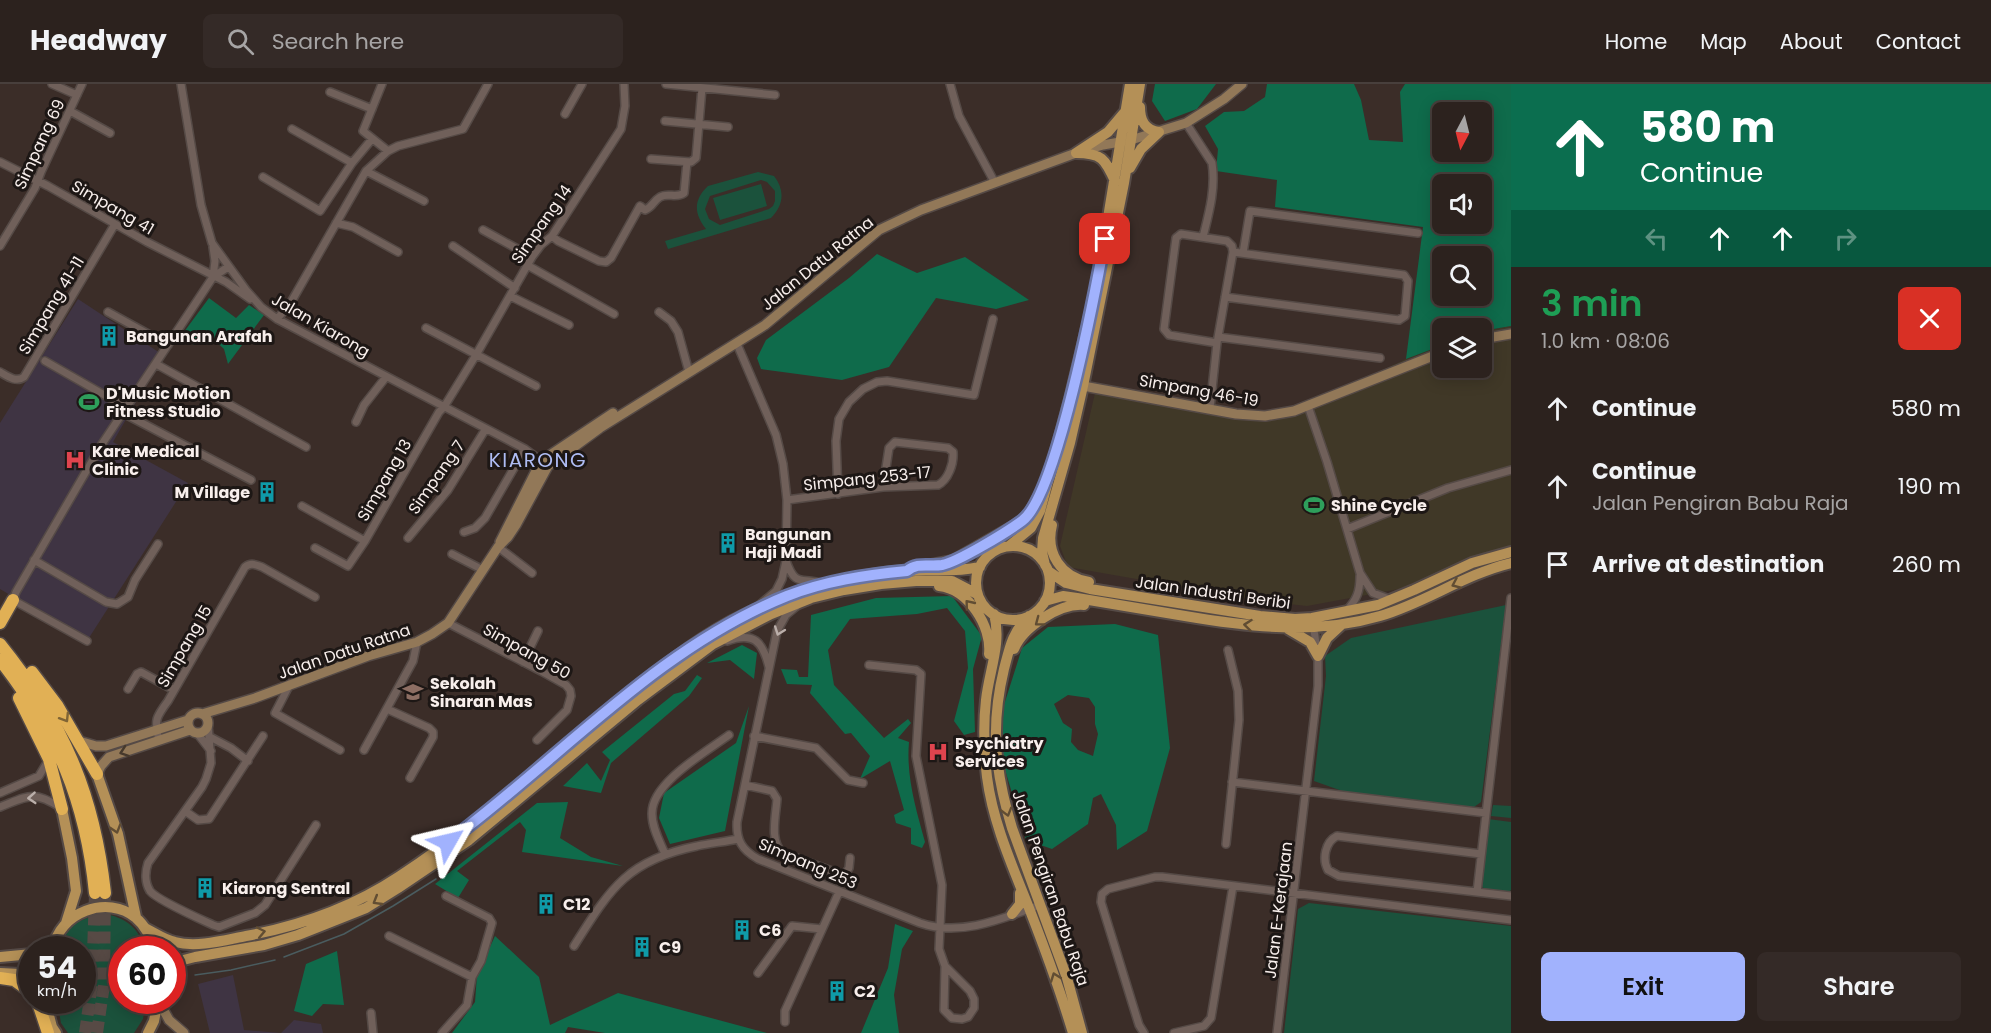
<!DOCTYPE html>
<meta charset="utf-8">
<style>
:root{--surface:#2c221e;--page:#342a27;--text:#f1f3f6;--muted:#a6a4a4;--line:#483f3c;--accent:#a1b2fd}
body{margin:0;font-family:Poppins,sans-serif;background:var(--page);color:var(--text);height:100vh;display:flex;flex-direction:column;font-size:22px;white-space:nowrap}
*{box-sizing:border-box;margin:0}
p{font-size:20px;color:var(--muted)}
.icon{flex:none;width:33px;height:33px;fill:none;stroke:currentColor;stroke-width:2;stroke-linecap:round;stroke-linejoin:round}
.map{position:relative;flex:1;overflow:hidden}
.panel{display:flex;flex-direction:column;background:var(--surface);width:480px}
.panel>*{flex:none}
.banner{background:#0b6e4f;color:#fff;overflow:hidden}
.needle{width:39px;rotate:187deg}
.tools{position:absolute;left:1432px;top:18px;display:grid;gap:12px}
.tools a{display:grid;place-items:center;width:60px;height:60px;border-radius:9px;background:var(--surface);box-shadow:0 3px 15px #0003,0 0 0 2px var(--line);font-size:30px}
.speed{position:absolute;left:18px;top:852px;display:flex;gap:12px;font-size:30px;font-weight:700;text-align:center}
.speed>*{display:grid;place-content:center;width:78px;height:78px;border-radius:50%;background:var(--surface);box-shadow:0 3px 15px #0003,0 0 0 2px var(--line);line-height:1}
.speed small{font-size:15px;font-weight:400}
.speed .limit{border:9px solid #d22;background:#fff;color:#111}
.pin{position:absolute;display:grid;place-items:center;width:51px;height:51px;color:#fff;margin:-26px;border-radius:12px;box-shadow:0 3px 9px #0006}
.me{position:absolute;width:66px;margin:-33px;rotate:53deg;stroke-linejoin:round;filter:drop-shadow(0 0 4px #0008)}
.turn{display:flex;align-items:center;gap:21px;height:126px;padding:0 30px;font-size:27px}
.turn .icon{width:78px;height:78px;stroke-width:2.5}
.turn b{display:block;font-size:42px;line-height:51px}
.lanes{display:flex;align-items:center;height:57px;padding:0 30px;background:#0003;justify-content:center;gap:30px;direction:ltr}
.lanes .off{opacity:.35}
.round{display:grid;place-items:center;flex:none;width:63px;height:63px;border-radius:9px;background:var(--page)}
.head{display:flex;align-items:center;justify-content:space-between;height:102px;padding:0 30px}
h1{font-size:36px;font-weight:600;line-height:45px;color:#1e9e55}
.action{display:flex;gap:12px;margin-top:auto;padding:12px 30px}
.action a{flex:1;height:69px;border-radius:9px;background:var(--accent);color:#111;font-size:24px;font-weight:600;line-height:69px;text-align:center}
.action a+a{background:var(--page);color:var(--text)}
ul{padding:0;list-style:none}
li{display:flex;align-items:center;gap:18px;height:78px;padding:0 30px}
li div{flex:1}
li b{display:block;font-size:22px}
li em{font-style:normal}
header{display:flex;align-items:center;gap:36px;box-sizing:border-box;height:84px;padding:0 30px;background:var(--surface);border-bottom:2px solid var(--line)}
header strong{font-size:28px}
nav{display:flex;gap:33px;margin-inline-start:auto;font-size:21px}
.search{width:420px;height:54px;background:var(--page);display:flex;align-items:center;gap:15px;box-sizing:border-box;padding:0 21px;border-radius:9px;color:var(--muted);font-size:22px}
main{display:flex;flex:1;min-height:0}
.map>svg:first-child{display:block}
.commercial{fill:#3f3443}
.industrial{fill:#403827}
.green{fill:#1b523c;fill-rule:evenodd}
.forest{fill:#0f6b4b;fill-rule:evenodd}
.lines{fill:none;stroke-linecap:round;stroke-linejoin:round}
.stream{stroke:#4a5c5f;stroke-width:1.5}
.highway-tunnel{stroke:#574a45;stroke-width:12;stroke-dasharray:12 6;stroke-linecap:butt}
.street-casing{stroke:#554a46;stroke-width:10}
.secondary-casing{stroke:#554a46;stroke-width:12}
.primary-casing{stroke:#554a46;stroke-width:14}
.highway-casing{stroke:#554a46;stroke-width:15}
.street{stroke:#70605a;stroke-width:7}
.secondary{stroke:#927858;stroke-width:9}
.primary{stroke:#b49057;stroke-width:10}
.highway{stroke:#e1b055;stroke-width:12}
.oneway{stroke:#614d33}
.oneway2{stroke:#bbafaa}
.oneway3{stroke:#7f6435}
.oneway4{stroke:#46392c}
.route-casing{stroke:#6974a4;stroke-width:15}
.route{stroke:#a1b2fd;stroke-width:10}
.labels{text-anchor:middle;stroke-width:6;stroke-linejoin:round;paint-order:stroke}
.street-label{font-size:16px;fill:#f8efec;stroke:#1d1715}
.poi-label{font-size:16px;font-weight:bold;fill:#f8efec;stroke:#1d1715;text-anchor:start}
.quarter-label{font-size:20px;letter-spacing:1.5px;fill:#aebcf3;stroke:#1d1715}
</style>
<header>
<strong>Headway</strong>
<div class="search"><svg class="icon" aria-label="search" viewBox="0 0 24 24"><circle cx="10" cy="10" r="6"/><path d="M15 15l6 6"/></svg>Search here</div>
<nav><a>Home</a><a>Map</a><a>About</a><a>Contact</a></nav>
</header>
<main>
<div class="map">
<svg width="1511" height="949" viewBox="0 0 1511 949">
<rect width="100%" height="100%" fill="#3b2d28"/>
<path class="commercial" d="M78,215L163,271L113,358L188,399L87,557L0,505V339Z
M233,891L244,946L281,949L294,936L321,940L323,949H210L198,900Z"/>
<path class="industrial" d="M1511,242V461L1477,472L1399,505L1307,522L1262,517L1068,483L1060,462L1095,309L1259,328L1294,324L1322,314L1406,275L1443,261V284H1482V247Z"/>
<path class="green" d="M758,88L774,92C785,106 784,121 771,134L668,165L665,157L706,145C694,130 693,116 708,102ZM761,96L767,98L775,107V117L773,122L769,125L720,141L709,135L705,125L710,112Z
M761,100L767,122L720,136L713,114Z
M1506,521L1481,718L1474,723L1345,708L1314,697L1326,592L1325,572L1351,554Z
M1493,721L1511,722V734L1491,732Z
M1488,735L1511,738V806L1507,809L1485,806L1480,800Z
M1309,819L1511,842V949H1284L1298,825Z
M107,830C129,836 138,844 145,865L122,866V916L146,917L143,935L134,949H68L61,939L57,917L82,916V866L59,865C67,841 82,832 107,830Z"/>
<path class="forest" d="M1155,0H1216L1197,25L1165,37L1152,17Z
M1267,0H1354L1361,16L1369,56L1403,58L1400,8L1405,0H1511V242L1482,247V244H1443V261L1406,275L1423,143L1275,123L1277,96L1216,87L1218,65L1205,42L1224,28L1244,27L1265,13ZM1443,28H1482V68H1443ZM1443,100H1482V140H1443ZM1443,172H1482V212H1443Z
M877,170L917,189L965,173L1029,216L996,225L936,214L889,283L842,296L761,285L757,274L766,256L849,194Z
M209,214L236,234L249,221L264,231L228,280L224,265L211,253L194,261L181,252Z
M952,512L982,552L973,585L975,648L964,651L954,637L968,584L965,547L947,524L917,530L850,535L828,566L834,601L884,654L908,635L911,639L898,654L909,658C906,693 916,725 925,758L922,764L911,760V744L896,739L894,731L904,726L890,677L860,695L870,672L851,649L845,650L810,609L812,601L787,600L781,585L797,586L799,593H808L811,531L876,514Z
M1115,540L1158,551L1170,664L1147,747L1117,766L1116,741L1101,710L1093,714L1088,740L1052,765L1026,756L1003,679V624L1022,564L1048,543ZM1068,611L1089,614L1095,623V640L1098,650L1093,672L1078,666L1071,658L1072,645L1063,639L1054,620Z
M742,561L757,569L754,595L730,576L707,579Z
M697,591L702,594L689,612L611,679L601,709L563,702L587,679L601,697L610,676L602,668L674,610L685,607Z
M749,622L725,747L670,760L659,734L664,709L736,659Z
M568,718L560,754L591,773L623,782L522,768L526,746L520,738L457,787L469,796L458,814L435,800L537,719Z
M895,840L913,847L902,865L894,911L899,949H861L888,884Z
M495,852L539,893L550,941L618,909L767,949H605L568,943L565,949H452L475,918L477,891Z
M337,867L344,921L323,920L312,932L294,927L306,880Z"/>
<g class="lines">
<path class="stream" d="M284,873L344,850L393,822L436,795
M195,891L231,886L275,876"/>
<path class="highway-tunnel" d="M85,949L92,899L95,809
M97,949L104,901L105,809"/>
<g class="street-casing">
<path id="street" d="M52,0L77,11
M181,0L201,121L212,159L246,206L261,223L277,235L525,365L544,379
M382,0L363,47L388,67
M666,0L775,11
M950,0L959,32L995,99
M330,8L372,25
M70,27L110,49
M565,30L582,0
M665,37L728,43
M1186,39L1212,79C1216,104 1209,129 1203,153
M292,45L352,79
M651,75L691,78L696,74L702,4
M0,78L48,102L147,158L226,198L250,215
M366,87L424,117
M263,93L320,127L352,79L372,55
M336,139L353,143L398,168
M483,146L532,173
M552,152L558,157L599,177L606,178L611,174L640,122L645,126C653,123 653,117 660,113C668,108 676,115 684,109L687,78
M0,162L35,104L41,88L82,0
M453,162L515,204
M213,163L215,177L213,193
M1243,169L1250,127L1418,149
M527,181L614,230
M510,212L569,241
M1225,213L1399,236L1405,232L1408,197L1404,191L1233,168
M108,228L168,261
M659,228L671,237L678,248L689,288
M277,235L290,220L366,87L388,67L398,62L463,45L488,0
M426,244L536,302
M1218,253L1380,274
M737,260L776,351L783,380L787,416L786,477L782,495L776,507L757,523
M45,277L127,324
M156,280L306,363
M0,288C7,292 16,299 24,293L115,140
M1308,322L1327,378L1360,489L1373,509L1389,515
M1210,324L1217,259L1233,168L1232,162L1227,157L1181,150L1176,154L1164,245L1169,251L1217,259
M123,329L251,396
M356,338L364,321L386,293
M838,410L836,357L839,335L849,318L863,305L877,298L887,297L974,311L993,235
M787,416L883,403L938,401C948,396 954,380 953,368L948,364L895,358L889,364L883,403
M302,422L365,457
M1347,445L1448,404L1511,386
M464,448L475,444L485,434L525,365
M408,454L448,406L485,346
M498,463L532,489
M315,464L348,482L365,457L439,328L444,323L476,271L532,173L541,161L552,152L621,45L625,22L624,0
M452,470L483,486
M34,476L106,518L117,520L128,513L135,496L158,460
M786,477C796,505 802,492 823,500
M797,522L786,531L777,547L737,738C736,756 742,766 758,775L920,839C960,853 1002,835 1040,821
M1346,527C1357,516 1360,507 1360,492
M448,539L541,587L566,601L570,606L571,612L567,626L537,656
M87,557L13,516L16,508L102,360L213,193L228,183
M727,557C754,547 763,558 769,583
M523,578L538,547
M869,581L916,586L921,590L916,672L942,801L939,865L945,882L970,907L974,915V924L968,933L962,935L952,934L944,926L945,882
M290,600L275,629L340,666
M128,605L137,590L141,588L174,606
M387,625L429,644L433,648V653L410,694
M208,640L211,679L206,695L202,703L148,779C145,788 145,799 150,807C157,816 200,835 213,841L219,843L255,829L265,821L316,741
M197,649L211,667
M754,652L816,664L848,696L863,699
M210,653L231,664L248,677
M159,656C154,636 156,633 168,617L245,483C251,478 256,481 262,483L315,513
M364,666L413,577L417,558
M1232,698L1486,729
M745,701L772,707L777,715C776,731 769,758 783,769L837,789L845,790L849,784L850,774
M0,709L39,692L48,677
M0,723C28,712 33,706 60,723
M185,727L198,736L209,735L263,652
M1226,760L1239,636L1238,607L1228,566
M665,770C660,758 652,744 652,730C651,699 706,668 729,651
M1481,770L1337,752C1325,758 1322,775 1328,786L1339,792L1511,812
M1477,808L1511,514
M389,852L472,893
M574,862C610,805 627,776 697,762C710,759 724,758 738,755
M758,889L792,842L822,845
M371,929L373,949
M785,938V927L839,808
M442,949L467,921L472,893L481,877L492,839L489,834L446,812
M1144,949L1139,941L1101,818L1102,810L1108,805L1155,793H1162L1511,836
M1174,949L1204,942L1211,934L1233,802
M1277,949L1318,602V572L1313,540"/>
</g>
<g class="secondary-casing">
<path id="secondary" d="M1482,255L1511,250
M1083,302L1236,330L1265,332L1294,327L1443,268
M500,458L541,377L613,329
M188 639a10 10 0 1 1 20 0a10 10 0 1 1-20 0Z
M202,630L255,614L368,572L417,558L432,550L448,539L498,463L508,453L516,441L548,382L600,344L765,241L879,146L921,126L1076,69L1103,61L1131,56L1186,39L1224,15L1242,0
M79,657L96,662H106L188,636
M97,690L101,682L109,673L190,646
M158,916L169,936L184,949"/>
</g>
<g class="primary-casing">
<path id="primary" d="M1140,23C1140,37 1145,46 1159,48
M1076,69L1108,48L1124,29
M1076,69C1102,69 1105,75 1115,97
M1130,84L1141,65L1159,48
M1104,158L1130,0
M1052,441C1045,469 1061,493 1089,498
M1009,462L1031,444L1040,427L1070,315L1087,244
M976 499a37 37 0 1 1 74 0a37 37 0 1 1-74 0Z
M932,481L953,477L1021,438L1030,429L1039,412
M1045,481L1042,468L1043,454L1070,359L1083,302L1124,99L1140,0
M1048,487L1066,499L1090,505L1260,532L1295,535L1312,534L1378,521L1414,506L1472,479L1511,468
M939,502C968,505 992,542 989,570
M1045,517L1063,512L1077,514C1113,520 1149,526 1185,532C1250,543 1315,551 1380,532C1425,519 1465,490 1511,479
M994,530C1002,559 989,587 986,616C983,642 984,667 987,693C993,739 1012,781 1029,824C1045,865 1060,906 1073,949
M1029,532C1012,549 1010,562 1004,585C990,643 995,688 1012,744L1067,894L1082,949
M1288,545L1310,558L1318,572
M1014,565C1023,543 1060,519 1084,521
M1318,572L1327,554L1341,541
M97,690L118,750L136,833
M62,725L72,774L76,807L66,839
M1012,830L1020,820V809
M145,844C155,849 165,856 175,858C197,864 225,856 246,852C300,842 355,822 400,792C475,743 543,681 613,624C650,593 689,560 732,537C786,509 843,492 904,487C932,485 952,489 980,483
M53,866C58,828 108,810 136,834C146,842 151,854 155,866
M0,873L32,870
M172,879L195,873L264,861L298,851L366,824L398,804L469,756L638,616L713,560L771,530L811,514L844,506L881,500L916,497H952L977,510
M0,889L20,890L32,896
M45,916L52,943L56,949
M148,949L154,937L158,916"/>
</g>
<g class="highway-casing">
<path id="highway" d="M0,539L13,516
M0,560C63,638 94,709 105,809
M0,576C57,649 86,717 95,809
M32,588L57,621L97,690
M19,614L49,675L62,725
M0,894L14,896L32,909
M37,916L48,949"/>
</g>
<use href="#street" class="street"/>
<use href="#secondary" class="secondary"/>
<use href="#primary" class="primary"/>
<use href="#highway" class="highway"/>
</g>
<defs><path id="oneway-chevron" d="M-2-3.5L2.5 0L-2 3.5" fill="none" stroke-width="1.6" stroke-linecap="round" stroke-linejoin="round" transform="scale(1.5)"/></defs>
<g class="oneway">
<use href="#oneway-chevron" transform="translate(1456 500) rotate(156)"/>
<use href="#oneway-chevron" transform="translate(969 520) rotate(-129)"/>
<use href="#oneway-chevron" transform="translate(1039 538) rotate(143)"/>
<use href="#oneway-chevron" transform="translate(1248 541) rotate(-174)"/>
<use href="#oneway-chevron" transform="translate(1007 728) rotate(74)"/>
<use href="#oneway-chevron" transform="translate(116 745) rotate(73)"/>
<use href="#oneway-chevron" transform="translate(377 817) rotate(149)"/>
<use href="#oneway-chevron" transform="translate(261 848) rotate(-12)"/>
<use href="#oneway-chevron" transform="translate(1055 893) rotate(-110)"/>
</g>
<g class="oneway2">
<use href="#oneway-chevron" transform="translate(779 547) rotate(110)"/>
<use href="#oneway-chevron" transform="translate(32 714) rotate(176)"/>
</g>
<use class="oneway3" href="#oneway-chevron" transform="translate(65 634) rotate(58)"/>
<use class="oneway4" href="#oneway-chevron" transform="translate(124 668) rotate(161)"/>
<g class="lines">
<g class="route-casing">
<path id="route" d="M448,758C559,676 657,564 787,512C825,497 866,491 907,487C917,478 929,483 942,481C958,478 1007,448 1022,437C1057,412 1096,204 1105,155"/>
</g>
<use href="#route" class="route"/>
</g>
<defs>
<g id="building-bare" transform="scale(1.62)"><path d="M-4-6H4V6H1V3H-1V6H-4ZM-2.5-4.3h1.7v1.8h-1.7ZM.8-4.3h1.7v1.8H.8ZM-2.5-1h1.7V.8h-1.7ZM.8-1h1.7V.8H.8Z" fill="#0f9aa8" stroke="#1d1715" stroke-width="2.5" paint-order="stroke"/></g>
<g id="stadium-bare" transform="scale(1.62)"><path d="M0-5a6.5 5 0 1 0 0 10a6.5 5 0 1 0 0-10ZM-3.5-1.8h7v3.6h-7Z" fill="#2e9e5b" stroke="#1d1715" stroke-width="2.5" paint-order="stroke"/></g>
<g id="hospital-bare" transform="scale(1.62)"><path d="M-5-5h3v3.5h4V-5h3V5h-3V1.5h-4V5h-3Z" fill="#e0444e" stroke="#1d1715" stroke-width="2.5" paint-order="stroke"/></g>
<g id="school-bare" transform="scale(1.62)"><path d="M0-5L7-2L0 1L-7-2ZM-4 1L0 2.5L4 1V4Q0 6-4 4Z" fill="#8d6e63" stroke="#1d1715" stroke-width="2.5" paint-order="stroke"/></g>
</defs>
<g fill-rule="evenodd">
<use href="#building-bare" x="109" y="252"/>
<use href="#stadium-bare" x="89" y="318"/>
<use href="#hospital-bare" x="75" y="376"/>
<use href="#building-bare" x="267" y="408"/>
<use href="#stadium-bare" x="1314" y="421"/>
<use href="#building-bare" x="728" y="459"/>
<use href="#school-bare" x="413" y="608"/>
<use href="#hospital-bare" x="938" y="668"/>
<use href="#building-bare" x="205" y="804"/>
<use href="#building-bare" x="546" y="820"/>
<use href="#building-bare" x="742" y="846"/>
<use href="#building-bare" x="642" y="863"/>
<use href="#building-bare" x="837" y="907"/>
</g>
<g class="labels">
<g class="street-label">
<text transform="translate(39 60) rotate(-65)" y="6">Simpang 69</text>
<text transform="translate(113 123) rotate(30)" y="6">Simpang 41</text>
<text transform="translate(541 140) rotate(-55)" y="6">Simpang 14</text>
<text transform="translate(817 179) rotate(-39)" y="6">Jalan Datu Ratna</text>
<text transform="translate(51 221) rotate(-59)" y="6">Simpang 41-11</text>
<text transform="translate(321 241) rotate(30)" y="6">Jalan Kiarong</text>
<text transform="translate(1199 306) rotate(10)" y="6">Simpang 46-19</text>
<text transform="translate(436 393) rotate(-55)" y="6">Simpang 7</text>
<text transform="translate(867 394) rotate(-6)" y="6">Simpang 253-17</text>
<text transform="translate(384 396) rotate(-60)" y="6">Simpang 13</text>
<text transform="translate(1213 508) rotate(8)" y="6">Jalan Industri Beribi</text>
<text transform="translate(184 562) rotate(-60)" y="6">Simpang 15</text>
<text transform="translate(344 567) rotate(-19)" y="6">Jalan Datu Ratna</text>
<text transform="translate(527 567) rotate(29)" y="6">Simpang 50</text>
<text transform="translate(808 779) rotate(23)" y="6">Simpang 253</text>
<text transform="translate(1051 804) rotate(71)" y="6">Jalan Pengiran Babu Raja</text>
<text transform="translate(1278 826) rotate(-83)" y="6">Jalan E-Kerajaan</text>
</g>
<g class="poi-label">
<text x="126" y="258">Bangunan Arafah</text>
<text x="106" y="315">D'Music Motion<tspan x="106" dy="18">Fitness Studio</tspan></text>
<text x="92" y="373">Kare Medical<tspan x="92" dy="18">Clinic</tspan></text>
<text x="250" y="414" text-anchor="end">M Village</text>
<text x="1331" y="427">Shine Cycle</text>
<text x="745" y="456">Bangunan<tspan x="745" dy="18">Haji Madi</tspan></text>
<text x="430" y="605">Sekolah<tspan x="430" dy="18">Sinaran Mas</tspan></text>
<text x="955" y="665">Psychiatry<tspan x="955" dy="18">Services</tspan></text>
<text x="222" y="810">Kiarong Sentral</text>
<text x="563" y="826">C12</text>
<text x="759" y="852">C6</text>
<text x="659" y="869">C9</text>
<text x="854" y="913">C2</text>
</g>
<g class="quarter-label">
<text x="538" y="383">KIARONG</text>
</g>
</g>
</svg>
<div class="tools">
<a><svg class="needle" viewBox="-14 -14 28 28"><path d="M0-13l5 13h-10z" fill="#e53935"/><path d="M0 13l5-13h-10z" fill="#a6a4a4"/></svg></a>
<a><svg class="icon" aria-label="sound" viewBox="0 0 24 24"><path d="M4 9h4l5-4v14l-5-4H4zM17 9q2 3 0 6"/></svg></a>
<a><svg class="icon" aria-label="search" viewBox="0 0 24 24"><circle cx="10" cy="10" r="6"/><path d="M15 15l6 6"/></svg></a>
<a><svg class="icon" aria-label="layers" viewBox="0 0 24 24"><path d="M12 4l9 5-9 5-9-5zM3 14l9 5 9-5"/></svg></a>
</div>
<div class="speed"><div>54<small>km/h</small></div><div class="limit">60</div></div>
<div class="pin" style="left:1105px;top:155px;background:#d93025"><svg class="icon" aria-label="arrive" viewBox="0 0 24 24"><path d="M6 21V4h12l-3 4 3 4H6"/></svg></div>
<svg class="me" style="left:448px;top:758px" viewBox="-20 -20 40 40"><path d="M0-17L14 15 0 8-14 15z" fill="#a1b2fd" stroke="#fff" stroke-width="4"/></svg>
</div>
<section class="panel">
<div class="banner">
<div class="turn"><svg class="icon" aria-label="ahead" viewBox="0 0 24 24"><path d="M12 20V5M6 11l6-6 6 6"/></svg><div><b>580 m</b>Continue</div></div>
<div class="lanes"><svg class="icon off" aria-label="left" viewBox="0 0 24 24"><path d="M17 20v-9H6M10 6l-5 5 5 5"/></svg><svg class="icon" aria-label="ahead" viewBox="0 0 24 24"><path d="M12 20V5M6 11l6-6 6 6"/></svg><svg class="icon" aria-label="ahead" viewBox="0 0 24 24"><path d="M12 20V5M6 11l6-6 6 6"/></svg><svg class="icon off" aria-label="right" viewBox="0 0 24 24"><path d="M7 20v-9h11M14 6l5 5-5 5"/></svg></div>
</div>
<div class="head"><div><h1>3 min</h1><p>1.0 km · 08:06</p></div><a class="round" style="background:#d93025;color:#fff"><svg class="icon" aria-label="close" viewBox="0 0 24 24"><path d="M6 6l12 12M18 6L6 18"/></svg></a></div>
<ul>
<li><svg class="icon" aria-label="ahead" viewBox="0 0 24 24"><path d="M12 20V5M6 11l6-6 6 6"/></svg><div><b>Continue</b></div><em>580 m</em></li>
<li><svg class="icon" aria-label="ahead" viewBox="0 0 24 24"><path d="M12 20V5M6 11l6-6 6 6"/></svg><div><b>Continue</b><p>Jalan Pengiran Babu Raja</p></div><em>190 m</em></li>
<li><svg class="icon" aria-label="arrive" viewBox="0 0 24 24"><path d="M6 21V4h12l-3 4 3 4H6"/></svg><div><b>Arrive at destination</b></div><em>260 m</em></li>
</ul>
<div class="action"><a>Exit</a><a>Share</a></div>
</section>
</main>
